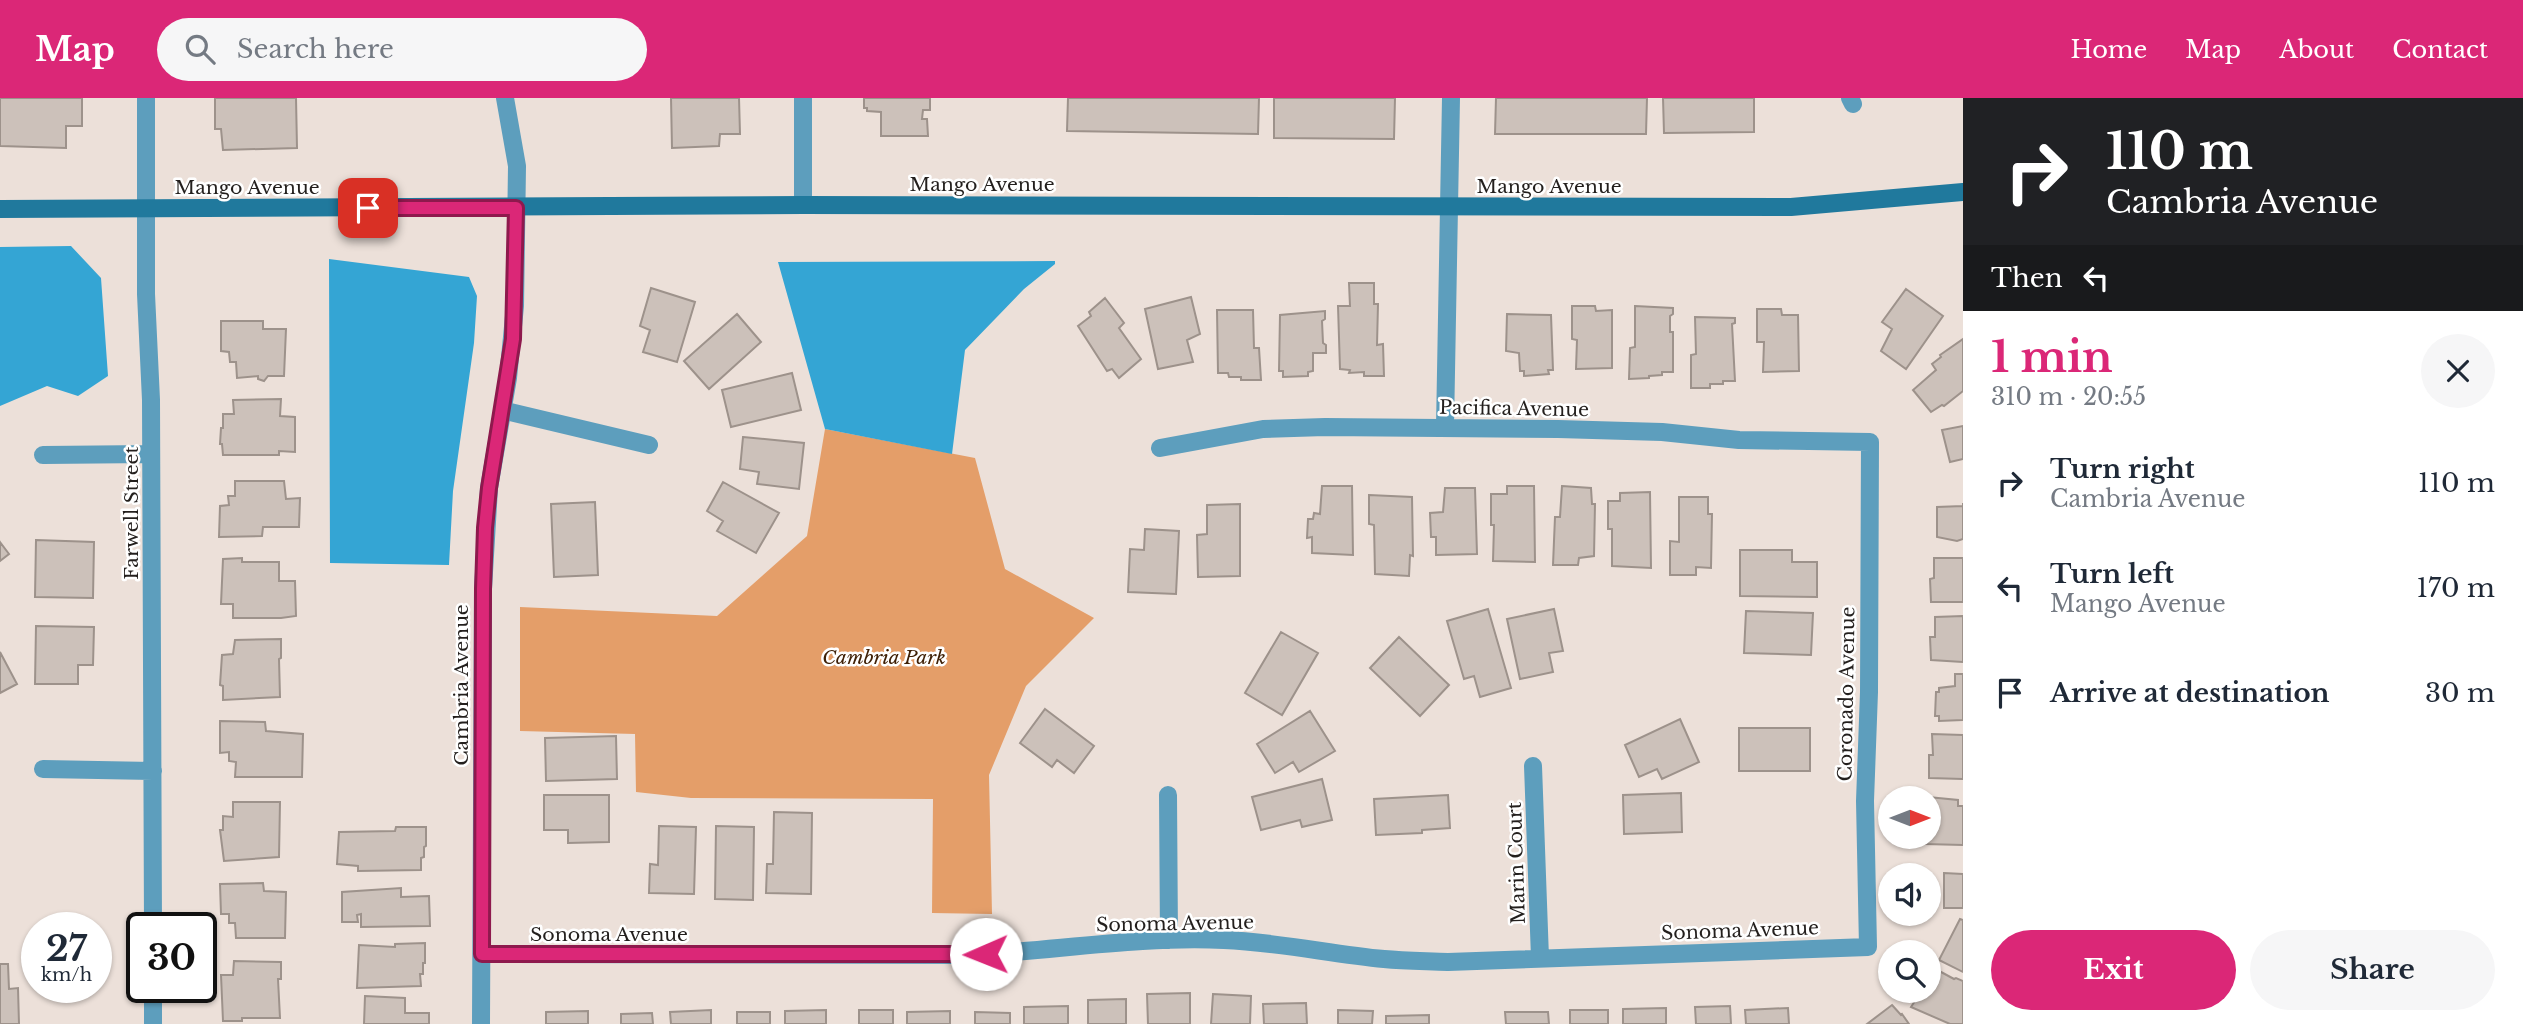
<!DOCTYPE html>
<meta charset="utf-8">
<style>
:root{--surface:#fff;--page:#f6f6f7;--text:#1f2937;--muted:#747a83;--accent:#db2777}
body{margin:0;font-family:"Libre Baskerville",serif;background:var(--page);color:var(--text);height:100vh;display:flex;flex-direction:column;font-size:26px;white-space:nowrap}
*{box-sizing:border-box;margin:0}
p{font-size:23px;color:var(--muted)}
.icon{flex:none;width:38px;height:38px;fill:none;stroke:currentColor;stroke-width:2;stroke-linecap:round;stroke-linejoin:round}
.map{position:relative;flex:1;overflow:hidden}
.side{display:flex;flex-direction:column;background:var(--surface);width:560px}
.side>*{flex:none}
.banner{background:#202124;color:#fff;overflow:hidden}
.needle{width:46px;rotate:90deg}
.fabs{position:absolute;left:1878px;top:688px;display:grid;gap:14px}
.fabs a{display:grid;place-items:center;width:63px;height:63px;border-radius:50%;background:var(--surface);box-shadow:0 2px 5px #0004;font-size:35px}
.speed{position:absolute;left:21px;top:814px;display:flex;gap:14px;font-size:35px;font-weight:700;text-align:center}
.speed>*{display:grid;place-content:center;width:91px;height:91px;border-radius:50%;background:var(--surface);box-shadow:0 2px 5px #0004;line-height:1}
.speed small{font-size:18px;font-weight:400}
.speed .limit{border:4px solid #111;border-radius:10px;background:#fff;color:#111}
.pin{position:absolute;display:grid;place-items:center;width:60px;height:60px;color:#fff;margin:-30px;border-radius:14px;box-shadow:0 4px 10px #0006}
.me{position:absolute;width:77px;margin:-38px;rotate:269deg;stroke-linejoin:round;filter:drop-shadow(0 0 5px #0008)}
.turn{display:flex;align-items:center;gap:24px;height:147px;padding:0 28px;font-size:32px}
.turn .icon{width:91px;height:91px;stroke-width:2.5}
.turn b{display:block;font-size:49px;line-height:60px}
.then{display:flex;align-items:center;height:66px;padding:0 28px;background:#0003;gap:14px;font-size:26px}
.round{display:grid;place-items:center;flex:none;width:74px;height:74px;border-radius:37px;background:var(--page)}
.headline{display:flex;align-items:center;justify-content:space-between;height:119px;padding:0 28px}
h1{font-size:42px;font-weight:800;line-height:52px;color:var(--accent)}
.primary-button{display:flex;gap:14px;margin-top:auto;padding:14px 28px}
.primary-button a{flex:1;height:80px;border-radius:42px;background:var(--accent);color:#fff;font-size:28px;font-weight:800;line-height:80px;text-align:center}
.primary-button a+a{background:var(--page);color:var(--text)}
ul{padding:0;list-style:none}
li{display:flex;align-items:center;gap:21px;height:105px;padding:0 28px}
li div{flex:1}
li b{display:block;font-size:26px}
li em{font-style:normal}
header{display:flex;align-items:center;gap:42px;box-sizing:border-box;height:98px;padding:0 35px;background:var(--accent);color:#fff}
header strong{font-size:33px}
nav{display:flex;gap:38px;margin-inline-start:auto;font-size:24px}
.search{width:490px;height:63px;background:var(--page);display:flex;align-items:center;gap:18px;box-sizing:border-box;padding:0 24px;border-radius:38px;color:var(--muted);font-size:26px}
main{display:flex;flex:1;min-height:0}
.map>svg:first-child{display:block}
.green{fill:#e49e69}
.water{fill:#34a5d4}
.building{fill:#ccc1ba;stroke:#9d928b;stroke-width:2}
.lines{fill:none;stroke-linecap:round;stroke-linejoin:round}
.street{stroke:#5d9ebd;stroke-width:18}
.secondary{stroke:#20799d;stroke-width:18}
.route-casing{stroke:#8e194d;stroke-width:18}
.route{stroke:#db2777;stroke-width:12}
.labels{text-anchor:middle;stroke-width:5;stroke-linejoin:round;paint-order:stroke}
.street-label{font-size:19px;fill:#231f1d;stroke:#fff}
.park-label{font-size:19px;font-style:italic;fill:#3f2006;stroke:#fff}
</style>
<header>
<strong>Map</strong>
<div class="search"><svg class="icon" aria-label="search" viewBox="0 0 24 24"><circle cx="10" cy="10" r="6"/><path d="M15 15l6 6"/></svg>Search here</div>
<nav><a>Home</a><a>Map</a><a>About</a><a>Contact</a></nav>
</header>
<main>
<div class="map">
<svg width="1963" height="926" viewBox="0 0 1963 926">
<rect width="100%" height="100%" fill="#ece0d9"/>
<path class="green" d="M825,331L975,360L1005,471L1094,520L1026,588L989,677L992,816L932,815L933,701L691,700L636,694L635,636L520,633V509L717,518L807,438Z"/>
<path class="water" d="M71,148L101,180L108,278L78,298L47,288L0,308V149Z
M329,161L469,179L477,198L474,245L453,393L449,467L330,465Z
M1055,163V166L1024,191L965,252L952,356L825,331L778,164Z"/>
<path class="building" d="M0,0H82V28H66V50L0,48Z
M215,0H296L297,50L223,52L221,31H215Z
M671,0H739L740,36H720L719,48L672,50Z
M864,0H930V12H923L922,21H927L928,38H881V14L867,13V10H864Z
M1068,0H1259L1258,36L1067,33Z
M1274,0H1395L1394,41L1274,40Z
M1496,0H1647L1646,36H1495Z
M1663,0H1754V34L1664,35Z
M1349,185H1374V206H1378L1377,247L1383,246L1384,278H1364V274L1349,275L1350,272L1340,271L1338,208H1350Z
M651,190L695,204L677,264L643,254L650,232L640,228Z
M1906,191L1943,218L1906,271L1881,253L1892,231L1882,224Z
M1191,199L1200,236L1187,242L1193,264L1158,271L1145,211Z
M1105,200L1124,225L1119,230L1141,261L1119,280L1112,271L1107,273L1078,228L1091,218L1089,214Z
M1572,208H1595L1596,213L1612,212V270L1576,271L1577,242L1572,241Z
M1635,208L1673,210V216L1670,218V234H1673V274H1662V277L1649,278V280L1629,281L1630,250L1635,249Z
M1757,211H1781L1782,217H1798L1799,273L1763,274L1764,244H1757Z
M1217,212H1253L1254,250H1259L1261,282H1241V279H1229L1228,275H1218Z
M1325,213V221L1322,223L1323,245L1326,247V255H1313V273L1308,274V278L1283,279V273H1279L1280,217Z
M737,216L761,244L709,291L684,263Z
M1507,216L1551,217L1553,272H1548L1549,276L1524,278V273H1520L1519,255L1506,253Z
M1695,219L1735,220V225L1732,226L1735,283H1723V286H1710V290H1691V257L1696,256Z
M221,223H263V231H286L284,278H268L264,283L258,281V278L237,280L236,264H230L229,254L221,253Z
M1963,241V293L1944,308L1942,307L1931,314L1913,292L1936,272L1932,266L1941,259L1940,257Z
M792,275L801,312L731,329L722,292Z
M281,301L280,318L295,319V354L279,353V357H223L222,346H220L221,330H223V316H234L233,302Z
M1963,328V361L1950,364L1942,332Z
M743,339L804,345L799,391L757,386L759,374L740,371Z
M235,383H284L286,401L300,400L299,429H263L262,438L219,439L220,408L229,407L228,398H235Z
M723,384L779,415L756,455L717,433L723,423L707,413Z
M1322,388H1352L1353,457L1312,455V439L1307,440L1308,421H1313L1314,415L1320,416Z
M1507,388H1534L1535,464L1493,463L1494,427H1491V396H1507Z
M1562,388L1591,390L1592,406H1595L1594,458L1579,460L1578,467H1553L1555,419H1560Z
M1445,390H1475L1477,456L1436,457V439H1431L1430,415L1443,414Z
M1650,394L1651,470L1612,468V431H1608V403H1620V395Z
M1369,397L1412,399L1413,458L1410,457L1409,478L1375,476L1374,427L1369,426Z
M1679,399H1708V416H1712L1711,470L1696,469V477H1670V443L1679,444Z
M595,404L598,477L554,479L551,406Z
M1963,405V441L1957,443L1937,439V409L1963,408Z
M1240,406V478L1198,479L1197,437L1207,436V407Z
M1145,431L1179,433L1176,496L1128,494L1130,451L1144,452Z
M36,442L94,444L93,500L35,499Z
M0,444L9,456L0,463Z
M1740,452H1792V464H1817V499L1740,498Z
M242,460V464H279V483H295L296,518L281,520H233V506H221L223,461Z
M1934,460H1963V504H1931L1930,481L1934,480Z
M1488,511L1511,590L1480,599L1474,578L1464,581L1447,523Z
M1554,511L1563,553L1549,555L1553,574L1520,581L1507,521Z
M1746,513L1813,515L1811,557L1744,555Z
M1963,518V564L1931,562L1930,539H1935V519Z
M36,528L94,529L93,567H78V586H35Z
M1281,534L1318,555L1282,617L1245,595Z
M1399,539L1449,587L1420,618L1370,570Z
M281,541V560L279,561L280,599L223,602V588L220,587L222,557L233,556L235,542Z
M0,554L17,586L0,595Z
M1955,576H1963V622L1939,623V618H1935L1936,594H1939V590L1955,588Z
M1045,611L1094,648L1074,675L1057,662L1052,669L1020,645Z
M1310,613L1335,653L1299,674L1293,664L1275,675L1257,646Z
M1680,621L1699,664L1662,681L1657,671L1639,679L1625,647Z
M220,623L265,624L266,633L303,636L302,679H235L236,664L229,663V654L220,655Z
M1739,630H1810V673H1739Z
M1932,636L1963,637V681L1929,680V657H1933Z
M616,638L617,681L546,683L545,640Z
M1322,681L1332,722L1302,729L1300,722L1261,732L1252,699Z
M1681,695L1682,734L1624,736L1623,697Z
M544,697H609V744L568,745V732H544Z
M1448,697L1450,730L1422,732V735L1376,737L1374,701Z
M1928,699L1958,702V708H1963V747L1925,746V738H1928Z
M233,704H280L279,759L224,763L220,732H223V718L233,719Z
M774,714L812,715L811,796L766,795L767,766H773Z
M659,728L696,729L694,796L649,795L650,766L658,767Z
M716,728L754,729L753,802L715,801Z
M396,729H426V748L424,749V759L421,760V772L358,773V768L337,766L339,734L395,733Z
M1944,775L1963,776V810H1944Z
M263,785L264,793L286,794L285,840H236L235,825H229V816H221L220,786Z
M401,790V799L429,798L430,828L361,829V816L357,817L358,824H342V794Z
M1960,821L1963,822V874L1939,862Z
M425,845V865H423V876H420L421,888L357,890L359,847L395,849V846Z
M234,863L281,864V881H278L280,920H242V923H223L221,877H233Z
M0,866H8L9,891L18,890L19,926H0Z
M1930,868L1954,881L1956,880L1963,883V926H1950L1911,909L1919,897L1916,892H1928Z
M1190,895V926H1148L1147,896Z
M1213,896L1251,898L1250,926H1211Z
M365,898L405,900V915H429V926H364Z
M1126,901V926H1088V902Z
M1306,905L1307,926H1264L1263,906Z
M1892,907L1901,917L1902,916L1909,926H1867Z
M1068,908V926H1024V909Z
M1730,908L1731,926H1696L1695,909Z
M1666,910V926H1623V911Z
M1788,910L1789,926H1746L1745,912Z
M711,912V926H671L670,914Z
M826,912V926H785V913Z
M859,912H893V926H859Z
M1338,912L1373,913L1372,926H1338Z
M1570,912H1608V926H1570Z
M588,913V926H546V914Z
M950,913V926H907V914Z
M737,914H770V926H737Z
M975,914L1010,915V926H975Z
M1505,914H1548L1549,926H1506Z
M652,915L653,926H621V916Z
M1429,917V926H1386V918Z"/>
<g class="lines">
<path class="street" d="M146,0V196L151,302L153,830
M803,0V107
M1850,0L1853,6
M502,312L649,347
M1445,329L1451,0
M43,357L151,356
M1533,668L1540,860
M43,671L153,673
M1168,697L1169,842
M482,856L968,857C1053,853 1138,838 1224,842C1278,844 1331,856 1384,861C1405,863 1427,863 1448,864L1868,849L1865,703L1869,594L1870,344L1739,342L1662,334L1558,331L1325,329L1263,331L1160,350
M153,889V926
M481,926L483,491L489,390L508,280L515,208L517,68L505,0"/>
<path class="secondary" d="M0,111L803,107L1791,109L1963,94"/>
</g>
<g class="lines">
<g class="route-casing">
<path id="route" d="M368,110H516L513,241L489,390L485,430L483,491L482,856H986"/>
</g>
<use href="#route" class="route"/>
</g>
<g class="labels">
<g class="street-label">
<text x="982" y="93">Mango Avenue</text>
<text x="1549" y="95">Mango Avenue</text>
<text x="247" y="96">Mango Avenue</text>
<text transform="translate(1514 310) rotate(1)" y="7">Pacifica Avenue</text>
<text transform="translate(131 415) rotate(-90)" y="7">Farwell Street</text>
<text transform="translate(461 587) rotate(-90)" y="7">Cambria Avenue</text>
<text transform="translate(1846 596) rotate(-89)" y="7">Coronado Avenue</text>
<text transform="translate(1516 765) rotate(-92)" y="7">Marin Court</text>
<text transform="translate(1175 825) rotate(-1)" y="7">Sonoma Avenue</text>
<text transform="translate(1740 832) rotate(-2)" y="7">Sonoma Avenue</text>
<text x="609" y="843">Sonoma Avenue</text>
</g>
<g class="park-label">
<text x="884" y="566">Cambria Park</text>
</g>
</g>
</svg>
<div class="fabs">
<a><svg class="needle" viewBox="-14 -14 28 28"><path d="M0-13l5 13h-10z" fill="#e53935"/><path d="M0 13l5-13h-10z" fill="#747a83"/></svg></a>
<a><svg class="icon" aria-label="sound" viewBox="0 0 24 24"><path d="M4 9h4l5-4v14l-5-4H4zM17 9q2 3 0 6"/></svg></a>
<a><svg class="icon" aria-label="search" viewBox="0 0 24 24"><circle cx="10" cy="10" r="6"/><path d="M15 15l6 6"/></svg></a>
</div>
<div class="speed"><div>27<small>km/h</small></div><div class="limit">30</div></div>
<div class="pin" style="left:368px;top:110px;background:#d93025"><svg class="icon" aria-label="arrive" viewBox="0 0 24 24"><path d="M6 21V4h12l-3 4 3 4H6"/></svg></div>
<svg class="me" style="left:986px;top:856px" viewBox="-20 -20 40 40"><circle r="19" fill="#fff"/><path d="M0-13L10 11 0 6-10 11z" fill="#db2777"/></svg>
</div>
<section class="side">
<div class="banner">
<div class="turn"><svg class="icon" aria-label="right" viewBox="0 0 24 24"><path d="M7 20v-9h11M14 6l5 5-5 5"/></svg><div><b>110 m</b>Cambria Avenue</div></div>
<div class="then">Then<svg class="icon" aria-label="left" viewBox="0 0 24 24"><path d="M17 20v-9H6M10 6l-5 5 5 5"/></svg></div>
</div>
<div class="headline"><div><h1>1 min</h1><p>310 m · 20:55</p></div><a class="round"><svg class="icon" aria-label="close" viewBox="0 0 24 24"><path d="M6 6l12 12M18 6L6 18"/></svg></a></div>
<ul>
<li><svg class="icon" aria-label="right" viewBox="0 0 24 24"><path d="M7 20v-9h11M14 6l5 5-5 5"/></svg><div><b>Turn right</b><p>Cambria Avenue</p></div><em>110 m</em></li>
<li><svg class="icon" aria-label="left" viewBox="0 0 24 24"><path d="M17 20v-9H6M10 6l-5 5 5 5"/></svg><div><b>Turn left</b><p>Mango Avenue</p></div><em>170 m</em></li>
<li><svg class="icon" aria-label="arrive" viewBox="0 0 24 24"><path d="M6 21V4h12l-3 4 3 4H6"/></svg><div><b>Arrive at destination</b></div><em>30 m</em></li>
</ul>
<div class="primary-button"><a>Exit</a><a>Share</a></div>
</section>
</main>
